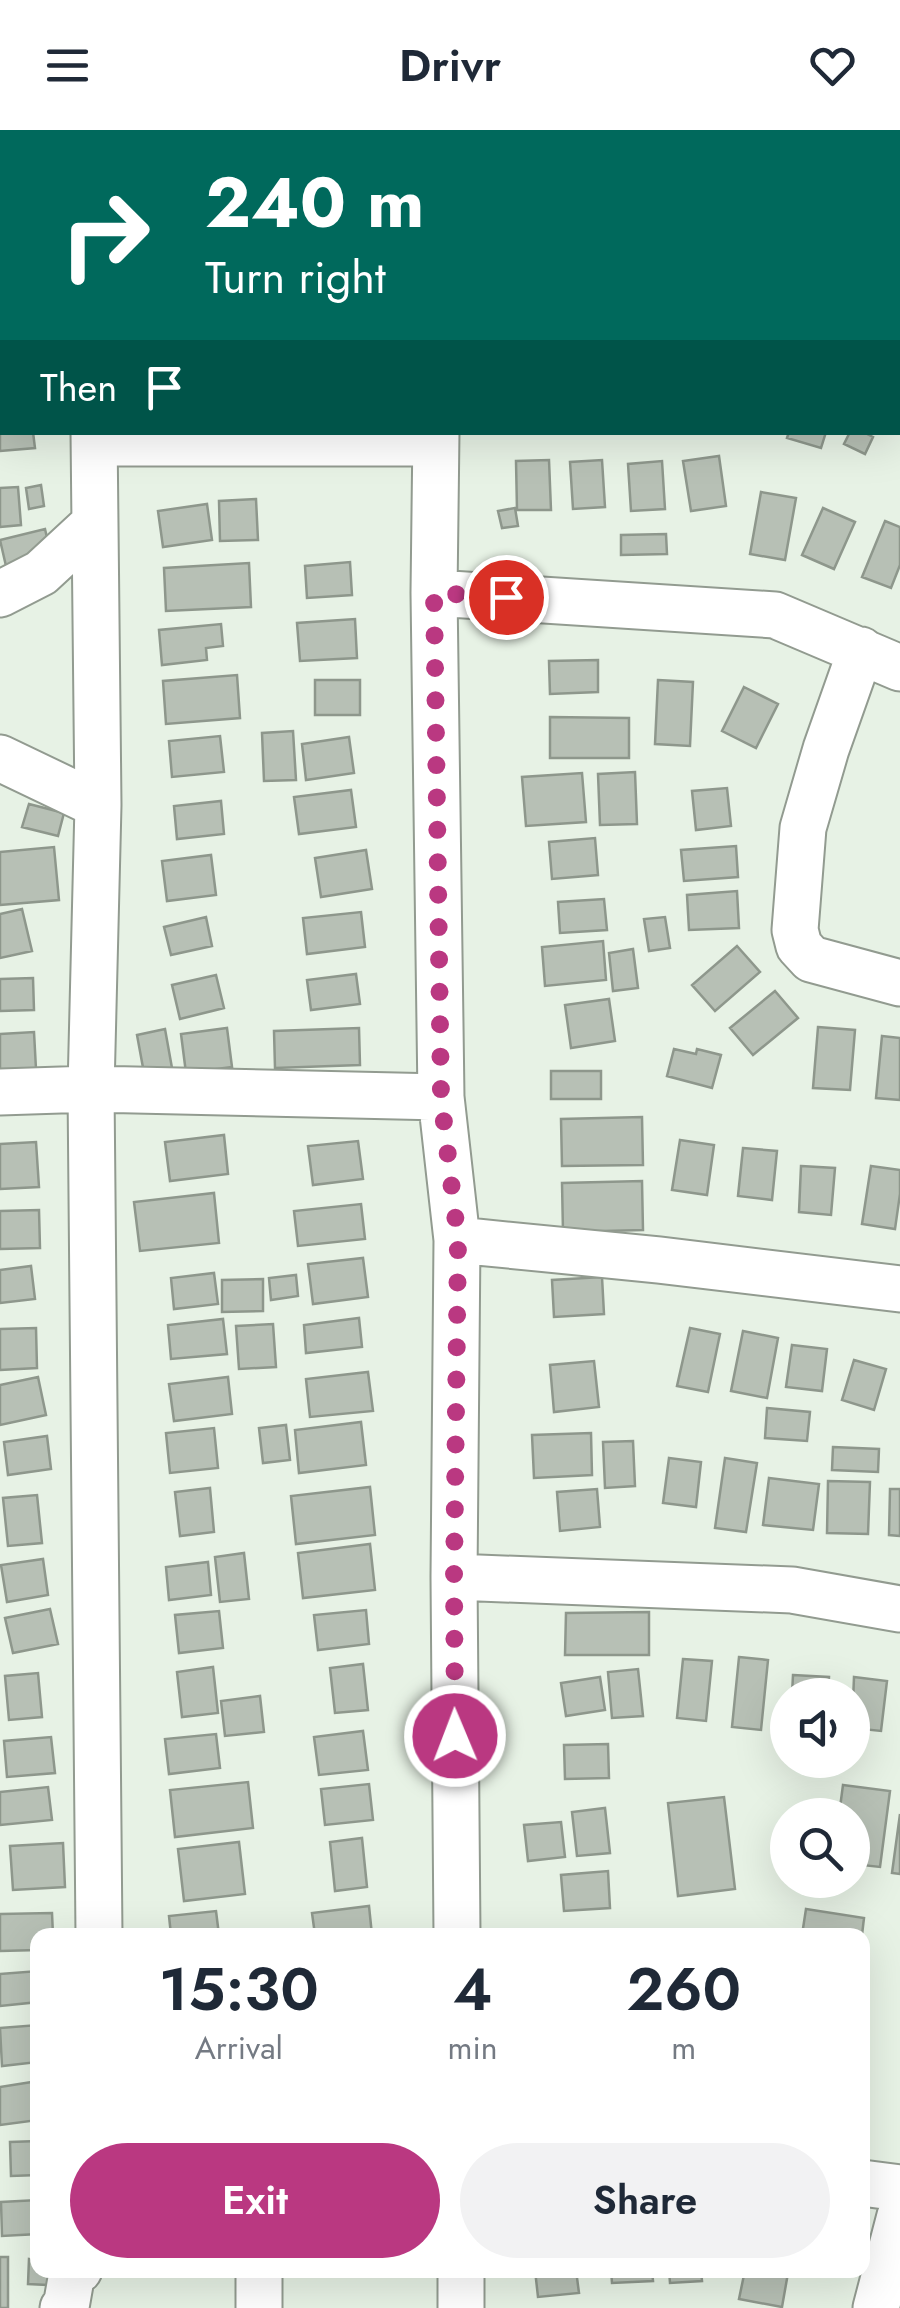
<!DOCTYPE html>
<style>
:root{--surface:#fff;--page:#f2f2f3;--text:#1f2937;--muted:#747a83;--accent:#ba3881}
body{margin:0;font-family:Jost,sans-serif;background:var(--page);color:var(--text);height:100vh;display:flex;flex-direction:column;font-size:38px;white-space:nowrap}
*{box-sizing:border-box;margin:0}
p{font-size:32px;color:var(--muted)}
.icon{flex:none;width:55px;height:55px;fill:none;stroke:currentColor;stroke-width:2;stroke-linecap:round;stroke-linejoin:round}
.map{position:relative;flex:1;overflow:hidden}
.panel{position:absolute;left:30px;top:1798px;width:840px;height:350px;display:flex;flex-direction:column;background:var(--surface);border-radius:20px;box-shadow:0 10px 40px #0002}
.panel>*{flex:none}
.hud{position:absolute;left:0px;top:0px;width:900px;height:305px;box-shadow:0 10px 40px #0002;background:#00695c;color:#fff;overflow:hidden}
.controls{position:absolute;left:770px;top:1548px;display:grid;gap:20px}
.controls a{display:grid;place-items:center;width:100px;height:100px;border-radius:50%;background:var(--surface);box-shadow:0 10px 40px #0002;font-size:50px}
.pin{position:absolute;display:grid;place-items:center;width:85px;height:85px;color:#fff;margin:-42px;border:5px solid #fff;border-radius:50%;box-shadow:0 2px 10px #0007}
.me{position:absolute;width:110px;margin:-55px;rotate:359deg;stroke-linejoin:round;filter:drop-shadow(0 0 8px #0008)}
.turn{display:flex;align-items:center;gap:35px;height:210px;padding:0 40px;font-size:45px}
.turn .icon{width:130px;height:130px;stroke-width:2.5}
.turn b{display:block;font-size:70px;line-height:85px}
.then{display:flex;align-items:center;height:95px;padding:0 40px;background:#0003;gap:20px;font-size:38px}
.eta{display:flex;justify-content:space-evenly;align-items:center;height:170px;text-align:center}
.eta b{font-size:60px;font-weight:600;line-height:70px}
.action{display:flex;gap:20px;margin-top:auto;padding:20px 40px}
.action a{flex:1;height:115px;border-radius:60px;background:var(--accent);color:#fff;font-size:40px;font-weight:600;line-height:115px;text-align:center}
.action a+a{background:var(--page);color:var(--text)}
header{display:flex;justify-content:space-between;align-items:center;height:130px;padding:0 40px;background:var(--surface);font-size:45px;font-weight:600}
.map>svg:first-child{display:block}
.building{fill:#b7c0b5;stroke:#8e978c;stroke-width:2.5}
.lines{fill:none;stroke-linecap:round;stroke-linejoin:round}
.minor-casing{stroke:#929b90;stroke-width:49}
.minor{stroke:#fff;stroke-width:45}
.route{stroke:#ba3881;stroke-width:18;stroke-dasharray:0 32.4}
</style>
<header><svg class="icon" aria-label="menu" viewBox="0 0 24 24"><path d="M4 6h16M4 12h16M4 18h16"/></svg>Drivr<svg class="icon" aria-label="heart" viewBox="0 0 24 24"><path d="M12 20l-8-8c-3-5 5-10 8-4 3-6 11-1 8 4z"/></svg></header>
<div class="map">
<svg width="900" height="2178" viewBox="0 0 900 2178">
<rect width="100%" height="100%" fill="#e7f2e5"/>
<path class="building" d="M132,0H218V2H132Z
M2,284V302H33L35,318L0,321V285Z
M789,302H826L821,318L787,308Z
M850,302H863L873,307L865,324L844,314Z
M719,326L726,376L691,381L683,331Z
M549,330L551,380H517L516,331Z
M602,330L605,377L573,379L570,332Z
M662,331L665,379L631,381L628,334Z
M41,355L44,376L29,379L26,358Z
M18,357L21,395L0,397V358Z
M761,362L796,368L785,430L750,424Z
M256,369L258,410L220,411L219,371Z
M207,374L212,410L163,417L158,381Z
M515,378L518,396L502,398L498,381Z
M823,378L855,392L834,439L802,425Z
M885,391L900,397V435L891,458L862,447Z
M45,399L51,425L6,436L0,410Z
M666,404L667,424L621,425V405Z
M350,432L352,465L307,468L305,436Z
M249,433L251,477L166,481L164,438Z
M355,489L357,528L300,531L297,493Z
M221,494L223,516L206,518L207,530L162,535L159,500Z
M598,530V562L550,564L549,531Z
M237,545L240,588L166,594L163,551Z
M315,550H360V585H315Z
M658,550L693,552L690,616L655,614Z
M744,557L778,574L756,618L722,601Z
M550,587L629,588V628H550Z
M293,601L296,650L264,651L262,603Z
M220,606L224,642L172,647L169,611Z
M349,607L354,643L306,650L302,614Z
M635,642L637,694L600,695L598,644Z
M582,643L586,692L526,696L522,647Z
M727,658L731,696L696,700L692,661Z
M351,660L356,697L299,704L294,667Z
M221,671L224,704L177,709L174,676Z
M29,674L64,683L58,706L22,697Z
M595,708L598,745L552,749L549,712Z
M736,716L738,747L684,751L681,720Z
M54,717L59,770L0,775V722Z
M366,720L372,759L321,767L315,728Z
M211,725L216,765L167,771L162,731Z
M737,761L739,798L689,800L687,765Z
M604,769L607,800L560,803L558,772Z
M22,779L32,821L0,828V784Z
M361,782L365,817L307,824L303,788Z
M206,787L212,816L171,825L164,797Z
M665,787L670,818L649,821L644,789Z
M603,811L606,850L545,856L542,817Z
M737,816L760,842L715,881L692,855Z
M633,819L638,858L613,861L609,823Z
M356,844L360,874L311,880L307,850Z
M216,845L224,878L180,889L172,855Z
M33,848L34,880L0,881V849Z
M775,861L798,888L753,925L730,898Z
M609,869L615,911L571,918L565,875Z
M818,897L855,900L850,960L813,958Z
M227,898L232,937L186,943L181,904Z
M359,898L360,935L275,938L274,901Z
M165,899L172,938L144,943L137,905Z
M34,902L36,939L0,942V904Z
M882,906L900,908V970L876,968Z
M674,919L696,924L697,919L721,925L712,958L667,946Z
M551,941H601V969H551Z
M642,987L643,1035L562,1036L561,989Z
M224,1005L228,1044L170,1051L165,1012Z
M680,1010L714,1015L707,1065L672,1060Z
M358,1011L363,1049L313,1055L308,1016Z
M36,1012L39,1057L0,1059V1014Z
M743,1018L777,1021L772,1070L738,1066Z
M801,1036L835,1038L831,1085L799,1082Z
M871,1036L900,1040V1064L895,1099L862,1094Z
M642,1051L643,1100L563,1102L562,1053Z
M214,1063L219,1113L140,1121L134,1072Z
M361,1074L365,1109L298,1116L294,1081Z
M39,1080L40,1118L0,1119V1081Z
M363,1128L368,1167L313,1174L308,1134Z
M31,1136L35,1169L0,1173V1140Z
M214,1143L218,1174L174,1179L171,1148Z
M296,1145L298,1166L271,1170L269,1148Z
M602,1147L604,1184L554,1187L552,1150Z
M263,1149V1181L222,1182V1150Z
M359,1188L362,1217L306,1223L304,1195Z
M223,1189L227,1224L171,1229L168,1195Z
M273,1194L276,1237L239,1239L236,1196Z
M36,1198L37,1238L0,1240V1199Z
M690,1198L720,1204L708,1262L677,1256Z
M743,1201L778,1208L767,1268L731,1261Z
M792,1215L827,1219L822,1261L786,1257Z
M854,1230L886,1239L874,1280L842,1270Z
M594,1231L599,1277L554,1282L550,1235Z
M368,1242L373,1281L310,1287L306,1249Z
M38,1247L46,1285L0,1295V1255Z
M228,1247L232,1284L174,1291L169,1254Z
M767,1278L810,1282L807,1311L765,1308Z
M361,1292L366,1335L299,1343L295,1300Z
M286,1295L290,1330L263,1333L259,1298Z
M214,1298L218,1338L170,1343L166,1303Z
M591,1303L592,1345L534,1348L532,1305Z
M47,1306L51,1339L8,1345L4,1312Z
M633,1311L635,1356L605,1358L603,1312Z
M833,1317L879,1319L878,1342L832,1340Z
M669,1328L701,1332L696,1377L663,1373Z
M725,1328L757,1333L746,1402L715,1398Z
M769,1348L819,1354L813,1400L763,1395Z
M828,1351L870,1352L868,1404L827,1403Z
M370,1357L375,1405L296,1414L291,1366Z
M210,1358L214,1402L180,1406L175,1362Z
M597,1359L600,1397L560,1401L557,1362Z
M890,1359H900V1406L889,1405Z
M37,1365L42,1413L8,1416L3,1368Z
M370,1414L375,1460L303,1468L298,1423Z
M244,1423L249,1469L220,1472L215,1427Z
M43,1429L48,1465L7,1472L1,1435Z
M208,1432L211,1465L169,1470L166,1437Z
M50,1479L58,1514L13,1523L5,1488Z
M366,1480L369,1514L318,1520L314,1485Z
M219,1481L223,1518L179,1523L175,1485Z
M649,1482V1525H565L566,1483Z
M739,1527L768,1530L761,1600L732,1597Z
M683,1529L712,1531L706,1591L677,1588Z
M363,1534L368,1580L335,1583L330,1538Z
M213,1537L218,1583L182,1587L177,1542Z
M638,1539L643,1586L612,1588L608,1542Z
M38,1543L42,1587L9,1590L5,1546Z
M793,1545L829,1547L828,1565H792Z
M600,1547L605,1580L566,1586L561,1553Z
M854,1547L887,1551L881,1601L852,1598Z
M260,1566L264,1602L225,1606L221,1571Z
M363,1601L368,1640L319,1645L314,1607Z
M216,1604L220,1638L169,1644L165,1609Z
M51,1607L55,1643L7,1647L4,1611Z
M608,1614L609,1648L565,1649L564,1615Z
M248,1652L253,1698L175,1707L170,1660Z
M369,1654L373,1690L325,1695L321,1659Z
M843,1655L890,1661L880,1737L852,1734V1685H839Z
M48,1657L52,1690L0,1695V1662Z
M724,1667L735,1759L678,1766L668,1673Z
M605,1678L610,1723L577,1726L572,1682Z
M900,1684V1744L892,1743Z
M561,1692L565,1727L528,1731L524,1695Z
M362,1708L367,1757L335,1761L330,1712Z
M239,1712L245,1764L184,1771L178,1719Z
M63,1713L65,1757L13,1760L10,1716Z
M608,1741L610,1778L564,1781L561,1745Z
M369,1776L372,1805H315L312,1783Z
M806,1779L864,1788L862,1805H802Z
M216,1781L219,1805H171L169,1786Z
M52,1783L53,1805H38V1820L0,1821V1784Z
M38,1841V1872L0,1876V1844Z
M38,1895V1932L2,1936L0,1898Z
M38,1951V1990L0,1995V1957Z
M38,2011V2045L11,2046L10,2012Z
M38,2070V2104L2,2106L1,2072Z
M0,2127H8V2178H0Z
M29,2129L38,2130V2140H69L68,2156L28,2154Z
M535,2140H576L579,2163L538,2167Z
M611,2140H652L653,2151L612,2153Z
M669,2140H701L702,2151L670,2153Z
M745,2140H771L788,2143L782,2177L739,2169Z"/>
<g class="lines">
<g class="minor-casing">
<path id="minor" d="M432,0V2
M85,2V0
M864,2L865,0
M0,117H2
M898,188H900
M94,302L98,675L91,959L99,1805
M436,302L434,463L441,967L457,1110L454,1447L457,1805
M95,313H435
M434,463L775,485L900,538
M0,464L41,443L94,394
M861,520L826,619L803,698L795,800L799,816L811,829L900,853
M0,628L98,675
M0,962L91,959L441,967
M457,1110L659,1130L900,1159
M454,1447L792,1460L900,1479
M862,2053L900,2058
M259,2140V2178
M461,2140V2178
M63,2178L66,2177L72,2143L79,2140
M876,2178L900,2086"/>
</g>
<use href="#minor" class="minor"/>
</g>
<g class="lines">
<path class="route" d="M455,1606L454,1447L458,1110L441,967L434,463L506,467"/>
</g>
</svg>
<div class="controls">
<a><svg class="icon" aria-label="sound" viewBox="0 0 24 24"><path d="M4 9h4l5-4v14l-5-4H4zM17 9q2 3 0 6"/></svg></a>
<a><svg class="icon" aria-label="search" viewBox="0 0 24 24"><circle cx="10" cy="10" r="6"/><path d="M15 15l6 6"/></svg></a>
</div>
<div class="pin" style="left:506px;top:467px;background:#d93025"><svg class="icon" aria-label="arrive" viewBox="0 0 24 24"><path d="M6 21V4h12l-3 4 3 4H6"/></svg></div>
<svg class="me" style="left:455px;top:1606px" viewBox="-20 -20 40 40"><circle r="17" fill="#ba3881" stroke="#fff" stroke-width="3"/><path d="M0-11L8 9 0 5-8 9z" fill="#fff"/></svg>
<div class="hud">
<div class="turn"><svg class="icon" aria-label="right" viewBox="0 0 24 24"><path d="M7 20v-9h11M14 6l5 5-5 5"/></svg><div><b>240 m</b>Turn right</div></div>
<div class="then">Then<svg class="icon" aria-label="arrive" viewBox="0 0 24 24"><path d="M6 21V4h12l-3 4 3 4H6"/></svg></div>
</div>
<section class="panel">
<div class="eta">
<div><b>15:30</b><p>Arrival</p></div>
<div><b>4</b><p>min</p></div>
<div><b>260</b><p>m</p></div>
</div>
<div class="action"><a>Exit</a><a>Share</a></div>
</section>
</div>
